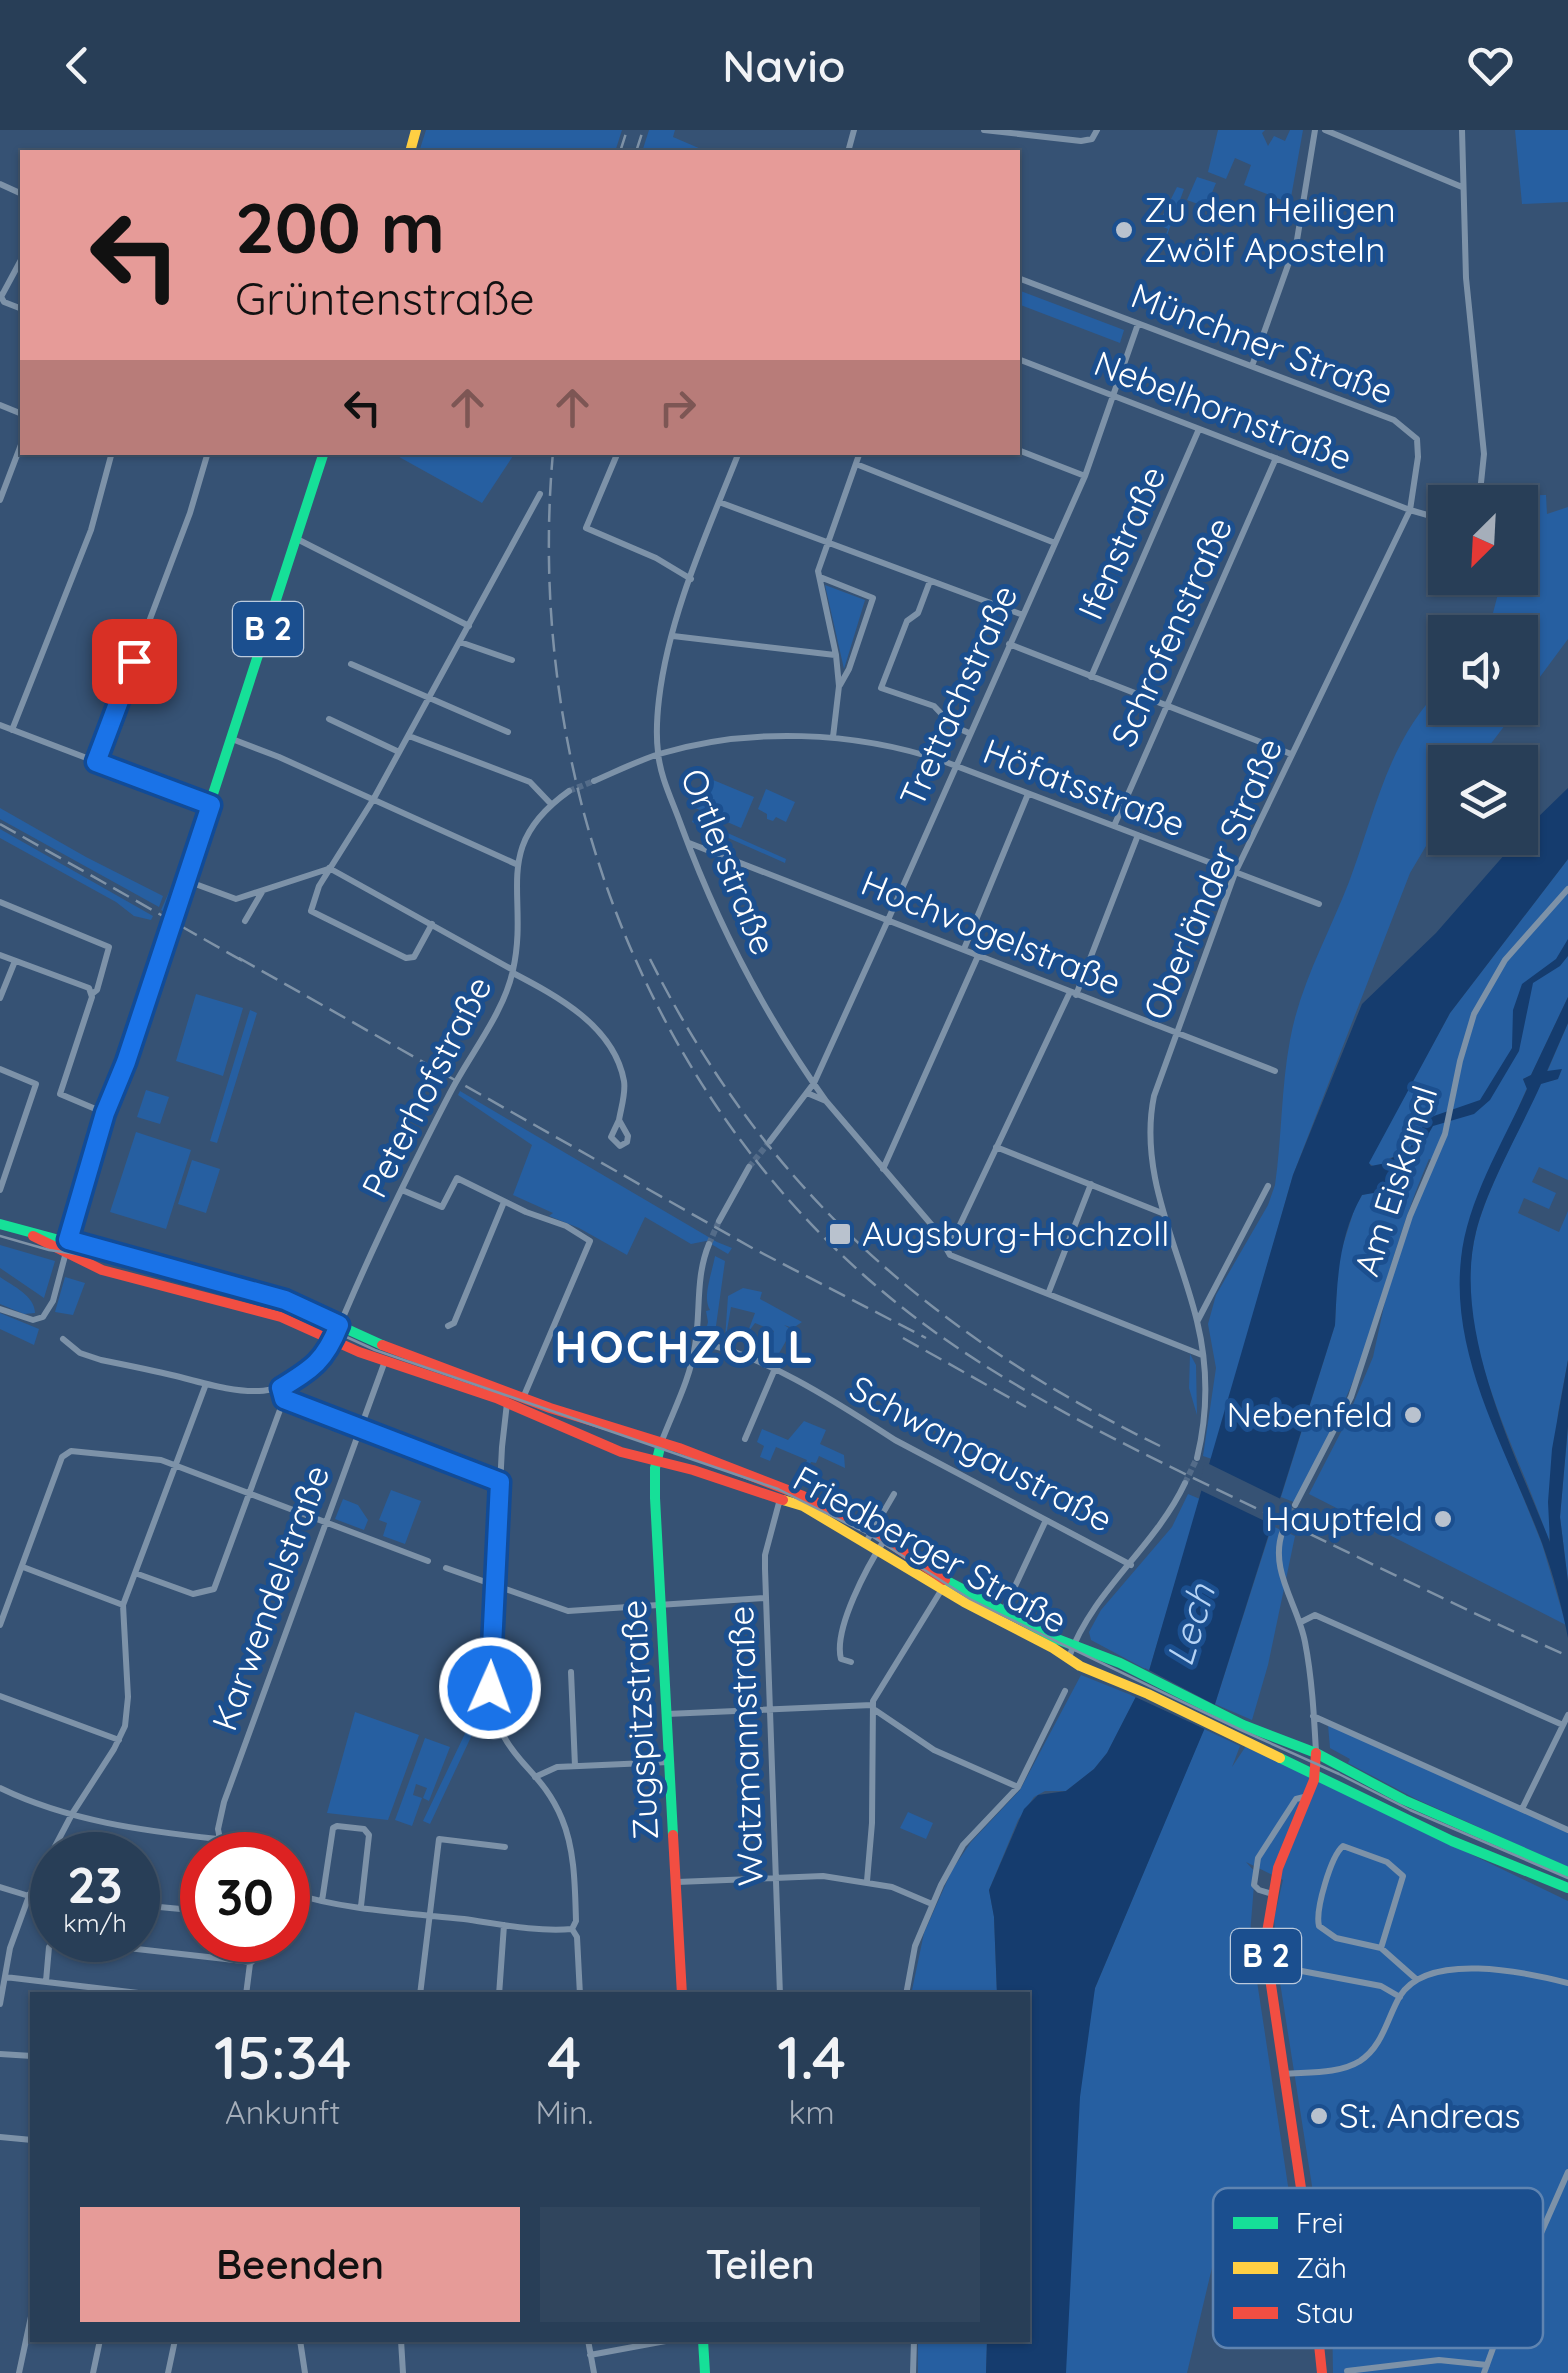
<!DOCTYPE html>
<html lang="de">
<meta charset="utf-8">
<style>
:root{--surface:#283e57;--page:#30455d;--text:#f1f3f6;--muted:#a5aeba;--line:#44576d;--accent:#e69b98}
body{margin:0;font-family:Quicksand,sans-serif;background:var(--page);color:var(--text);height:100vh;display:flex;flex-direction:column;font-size:38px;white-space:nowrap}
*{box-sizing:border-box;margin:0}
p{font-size:32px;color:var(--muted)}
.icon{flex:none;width:55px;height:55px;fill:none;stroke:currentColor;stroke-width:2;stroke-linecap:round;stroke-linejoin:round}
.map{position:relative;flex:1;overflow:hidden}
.panel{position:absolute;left:30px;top:1862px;width:1000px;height:350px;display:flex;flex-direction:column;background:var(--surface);border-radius:0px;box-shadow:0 2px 8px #0004,0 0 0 2px var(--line)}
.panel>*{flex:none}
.banner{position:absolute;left:20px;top:20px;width:1000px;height:305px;border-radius:0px;box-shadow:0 2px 8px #0004,0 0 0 2px var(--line);background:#e69b98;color:#111;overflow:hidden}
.needle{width:65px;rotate:204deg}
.controls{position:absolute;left:1428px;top:355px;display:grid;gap:20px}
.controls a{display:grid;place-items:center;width:110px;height:110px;border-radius:0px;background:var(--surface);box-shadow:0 2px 8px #0004,0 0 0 2px var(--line);font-size:50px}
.speed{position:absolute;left:30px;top:1702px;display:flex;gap:20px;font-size:50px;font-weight:700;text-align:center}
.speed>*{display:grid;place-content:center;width:130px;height:130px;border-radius:50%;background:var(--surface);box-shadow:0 2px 8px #0004,0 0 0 2px var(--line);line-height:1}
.speed small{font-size:25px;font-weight:400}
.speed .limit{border:15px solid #d22;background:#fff;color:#111}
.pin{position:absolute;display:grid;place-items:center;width:85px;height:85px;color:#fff;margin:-42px;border-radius:20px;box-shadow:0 5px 15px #0006}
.me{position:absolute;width:110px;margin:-55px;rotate:2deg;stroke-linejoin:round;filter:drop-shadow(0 0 8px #0008)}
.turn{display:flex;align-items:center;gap:35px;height:210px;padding:0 50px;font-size:45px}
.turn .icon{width:130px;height:130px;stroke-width:2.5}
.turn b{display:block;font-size:70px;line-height:85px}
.lanes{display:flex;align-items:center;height:95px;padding:0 50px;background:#0003;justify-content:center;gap:50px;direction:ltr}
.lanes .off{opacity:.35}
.eta{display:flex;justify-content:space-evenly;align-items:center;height:170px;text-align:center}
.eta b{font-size:60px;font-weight:600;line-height:70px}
.cta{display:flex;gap:20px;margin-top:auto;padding:20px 50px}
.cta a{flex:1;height:115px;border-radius:0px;background:var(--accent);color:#111;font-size:40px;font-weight:600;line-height:115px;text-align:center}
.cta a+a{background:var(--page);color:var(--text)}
header{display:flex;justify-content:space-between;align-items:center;height:130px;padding:0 50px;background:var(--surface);font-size:45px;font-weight:600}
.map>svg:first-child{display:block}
.green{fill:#265fa1}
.water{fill:#153c6e}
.pier{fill:#365274}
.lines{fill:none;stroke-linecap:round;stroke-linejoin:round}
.street-tunnel{stroke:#546c89;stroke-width:6;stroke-dasharray:6 3;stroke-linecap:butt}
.street{stroke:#7d92a8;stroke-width:6}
.fast{stroke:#16e098;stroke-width:10}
.slow{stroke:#ffcf43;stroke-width:10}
.jam{stroke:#f24e42;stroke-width:10}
.tram{stroke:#7e92a7;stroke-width:2.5}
.rail{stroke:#7e92a7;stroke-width:2.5;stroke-dasharray:18 8;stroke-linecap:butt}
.route-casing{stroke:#114b97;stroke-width:25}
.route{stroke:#1a73e8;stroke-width:18}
.poi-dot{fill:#b9c2ce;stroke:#1b4f8f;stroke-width:4}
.labels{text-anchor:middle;stroke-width:10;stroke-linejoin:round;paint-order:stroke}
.shield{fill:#1b4f8f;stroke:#bbcadd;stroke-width:2.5}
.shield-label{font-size:32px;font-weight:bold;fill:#fff}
.poi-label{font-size:35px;fill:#fff;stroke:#1b4f8f;text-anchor:start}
.street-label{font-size:35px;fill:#fff;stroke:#1b4f8f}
.water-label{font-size:38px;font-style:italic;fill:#b5d3f5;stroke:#1b4f8f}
.district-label{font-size:45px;font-weight:bold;letter-spacing:2.5px;fill:#fff;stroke:#1b4f8f}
.key{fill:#1b4f8f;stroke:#5f84b1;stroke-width:2.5}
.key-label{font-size:28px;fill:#fff}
</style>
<header><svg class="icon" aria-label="back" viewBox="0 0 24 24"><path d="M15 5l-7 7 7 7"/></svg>Navio<svg class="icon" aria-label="heart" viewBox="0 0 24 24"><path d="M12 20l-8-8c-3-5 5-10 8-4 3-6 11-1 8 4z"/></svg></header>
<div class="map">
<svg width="1568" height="2243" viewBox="0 0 1568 2243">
<rect width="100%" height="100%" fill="#365274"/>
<path class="green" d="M426,0H622L615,22H419Z
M649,0H675L673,7L708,22H642Z
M1218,0H1265L1262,3L1268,16L1274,6L1285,11L1290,0H1303L1290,73L1244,55L1251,35L1235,28L1226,49L1208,42Z
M1515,0H1568V72L1522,74Z
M1197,47L1216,53L1206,77L1187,70Z
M1177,57L1184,59L1166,108L1172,112L1169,120L1161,117L1168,99L1158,95Z
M1018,160L1124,200L1120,213L1018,174Z
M392,323H515L482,373Z
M1546,365L1547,384L1568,377V509L1520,574V502H1488L1499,460L1497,448H1520V372H1492L1489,366Z
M825,455L865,470L844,539Z
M1445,554V578H1518L1477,632H1445V684L1410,743L1293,1045L1212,1329L1203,1326L1216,1238L1208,1194L1216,1165L1268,1075L1275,1055C1282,1007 1281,958 1290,910C1300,854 1329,804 1349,752C1376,680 1388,609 1445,554Z
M706,647L754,667L741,698L693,677Z
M766,659L795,672L786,692L776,687L773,691L767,689V684L758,679Z
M0,678L86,727L163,766L159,777L0,689Z
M694,688L786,729L785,733L692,692Z
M200,692L169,784L161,780Z
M0,699L153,786L151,790L134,786L116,772L0,708Z
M1568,729V867L1531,945L1523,949L1527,958L1471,1085L1461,1129L1487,1278L1542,1414L1566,1495L1309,1364L1343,1298L1373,1227L1389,1153L1412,1083L1434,1031L1429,1029C1402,1091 1386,1155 1365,1219C1347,1272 1320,1323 1296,1373L1281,1367L1335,1195L1338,1131L1355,1077L1362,1065L1405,1053L1421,1025L1406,1018L1402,1024L1390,1028L1386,1033L1375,1037L1368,1033L1450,883Z
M196,864L243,878L223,946L176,931Z
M250,880L257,883L217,1013L210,1011Z
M1568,893V1050L1539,1037L1532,1052L1556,1063L1549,1079L1524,1068L1518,1083L1559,1102L1568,1081V1230L1558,1283L1549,1412C1517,1314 1450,1208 1476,1102C1488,1055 1521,998 1541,953L1558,949L1547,942Z
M146,960L169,967L160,994L137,987Z
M460,961L717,1112L732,1118L728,1124L706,1111L691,1114L645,1087L627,1125L579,1098L549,1086L553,1083L513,1065L532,1015L458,965Z
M136,1002L191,1020L166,1099L110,1082Z
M192,1030L220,1039L206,1083L178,1074Z
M0,1115L55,1131L44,1168L0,1138Z
M715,1126L725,1131L715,1203L711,1208L705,1204L708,1192L706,1181L710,1180C702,1168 712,1143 715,1126Z
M0,1147C13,1156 35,1166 35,1183L24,1184L0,1174Z
M65,1147L85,1153L73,1185L55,1182Z
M743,1158L762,1162L760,1169L802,1192L793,1198L784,1195L792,1200L772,1236L760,1229L774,1201L755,1193L747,1204L755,1183L731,1177L726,1206L732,1208L730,1213L725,1209L728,1166Z
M0,1183L39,1199L34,1215L0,1199Z
M1190,1224L1196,1235L1197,1285L1189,1258Z
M804,1291L826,1300L820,1314L844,1325L845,1338L819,1326L816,1333L811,1332L806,1343L803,1341L807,1330L776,1317L770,1331L760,1327L764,1316L757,1312L762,1299L788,1310Z
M1568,1296V1452L1560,1387Z
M391,1360L421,1371L405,1414L383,1406L387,1393L379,1390Z
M1188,1364L1200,1369L1149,1541L1091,1510L1089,1502L1101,1480L1172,1397Z
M343,1369L358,1375L368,1390L364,1400L335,1389Z
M1272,1396L1295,1406L1268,1535L1252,1590L1215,1574Z
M1081,1545L1136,1567L1107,1623L1094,1639L1066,1661H1045L1034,1667L1018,1690L989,1760L994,1786L997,1865H911L924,1803L952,1740L971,1712L1020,1660Z
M355,1582L419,1605L388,1690L327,1683Z
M473,1587L479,1590L430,1694L423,1691Z
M1328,1595L1568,1700V1737L1416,1669L1348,1633L1350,1629L1330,1618Z
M1204,1599L1240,1616L1232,1637L1246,1616L1568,1771V2243H1333L1332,2183L1279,1846L1274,1788L1283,1750L1246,1732L1255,1742L1250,1805L1300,2135L1215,2125L1187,2243H1063L1073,1946L1095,1858Z
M425,1608L450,1617L429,1671L423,1668L427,1658L416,1654L413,1665L422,1668L412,1696L395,1690Z
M908,1682L933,1693L926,1709L900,1698Z
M918,2210H987L986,2243H918Z"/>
<path class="water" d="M1568,658V729L1450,883L1369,1033L1371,1036L1386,1033L1398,1023L1406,1024L1428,988L1480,970L1512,918L1513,880L1522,854L1556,829L1568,809V826L1560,836L1533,853L1519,921L1490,970L1474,984L1433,996L1400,1054L1391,1060L1362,1065C1339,1105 1337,1150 1335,1195L1215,1574L1095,1858L1080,1967L1066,2243H986L987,2210H1028V1865H997L994,1787L989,1760L1024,1679L1038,1665L1066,1661L1094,1639L1107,1623L1149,1541L1293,1045L1362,874L1436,803L1533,692Z
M1568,867V893L1547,941L1562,939L1558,949L1541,954C1522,997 1487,1057 1476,1102C1452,1199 1514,1322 1550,1412L1548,1372L1552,1319L1568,1230V1296L1560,1387L1568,1452V1508C1562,1476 1553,1444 1542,1413C1508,1322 1450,1229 1461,1129C1467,1070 1503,1013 1527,959L1523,949L1531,945Z"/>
<path class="pier" d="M1205,1332L1285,1371L1277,1397L1198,1359Z
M1145,1538L1219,1577L1209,1601L1131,1565Z"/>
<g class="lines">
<path class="street-tunnel" d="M569,661L594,651
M749,1037L770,1011
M709,1114L719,1091
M1185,1353L1197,1328
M1283,1400L1295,1375"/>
<path class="street" d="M984,0L1081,11L1092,9L1097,0
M1325,0L1462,57
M1462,0L1466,148L1484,324L1479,372
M848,22L854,0
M0,54L22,64
M1018,148L1394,290L1417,309L1418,327L1410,380L1235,743L1154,966C1138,1044 1179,1117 1197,1191C1208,1236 1208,1283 1197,1328
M0,165L4,172L22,179
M2,165L22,128
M1018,229L1410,380L1445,390
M1252,236L1297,110L1315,0
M0,275L22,284
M1018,320L1085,346
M618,322L586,398L656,428L691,449
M739,322C708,401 669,484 659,569C657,586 656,606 658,622C660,647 673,672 681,695C717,793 765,886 826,971L807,963
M856,334L1055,413
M0,370L22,312
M719,372L1023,485
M297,409L469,496
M820,447L873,468L849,539L840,555
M930,451L918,483L907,491L881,558L934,576L953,596L969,603
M673,506L835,525
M460,512L512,530
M1009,514L1291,624
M351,534L508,602
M1091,547L1199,299
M329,589L399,622
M0,595L210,675
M12,600L91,400L112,322
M409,606L530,652L551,674
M833,607L839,556L836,525L818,441L860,322
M232,609L279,627L516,734
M96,632L190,383L208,322
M594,651C615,642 637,631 659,624C749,597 854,601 943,631L1319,774
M1114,696L1276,328
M689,713L1275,941
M329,738L513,840
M198,755L236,769L328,739
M0,772L109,817L97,860L92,864
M245,791L262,762
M432,794L414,827L406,828L311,781L319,756L373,670L540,364
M964,819L1028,664
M0,825L89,858L92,867L60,964L105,983
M513,843C557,866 614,896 624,951C626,963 621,978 619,990
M1076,865L1138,705
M0,868L15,831
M0,939L36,954L0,1060
M826,971L936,1100L950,1125L1202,1225
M619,990L628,1006L627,1012L620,1016L611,1007Z
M770,1011L814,953L888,790L1085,346L1138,194
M996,1017L1162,1083
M883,1039L978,826
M402,1060L442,1077L457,1048L526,1082L566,1096L590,1111L523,1268
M719,1091L749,1037
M945,1113L958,1099L1070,862
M1048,1164L1091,1054
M0,1179L33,1190L43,1187L53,1171L66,1122
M1198,1190L1268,1056
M448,1196L454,1193L504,1072
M63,1209L80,1223L101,1230C126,1235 151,1240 176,1246C237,1262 286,1279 330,1219C365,1132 407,1046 450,963C470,924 504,883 513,840C530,764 489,718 569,661
M696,1213C756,1219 844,1277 895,1310L1131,1435
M284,1269L500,1352
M507,1273L502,1317L490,1553C496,1632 538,1630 562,1689C575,1720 575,1758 576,1791L572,1799L577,1807L580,1865
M745,1309L774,1241
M661,1313C673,1281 690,1250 695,1216C701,1181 695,1148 709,1114
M780,1369L765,1425V1439L780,1865
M1295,1375L1351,1267L1410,1086L1445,1004L1460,931L1474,884L1505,830L1568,759
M1283,1400C1268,1440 1298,1474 1305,1512C1312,1548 1314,1586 1316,1622
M866,1412L894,1364
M23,1437L123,1475
M446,1438L568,1481L765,1468
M135,1443L193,1464L214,1459L284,1269
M1003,1482L1046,1390
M1301,1492L1315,1485L1563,1595
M0,1495L62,1327L71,1321L161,1330L428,1431
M1069,1527C1093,1460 1155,1417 1185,1353
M851,1532L841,1529C833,1499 868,1435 885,1409
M571,1542L575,1636
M0,1566L119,1610
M875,1580L934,1620L1018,1657
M667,1584L872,1575
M1313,1586L1568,1700
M535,1647L557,1637L669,1632
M0,1658C68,1691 144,1701 218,1709
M1522,1679L1568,1585
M1343,1716L1387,1732L1403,1746L1381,1818L1336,1808L1319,1796C1315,1780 1331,1726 1343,1716Z
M223,1725L218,1699L224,1672L385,1231
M867,1751L872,1693L873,1571L942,1459
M677,1752L823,1746L892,1757L932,1774
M0,1757L29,1766L52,1768
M288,1762C343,1780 406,1783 464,1789C499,1794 536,1802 572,1799
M1272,1764L1259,1760L1254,1755L1258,1728L1296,1669L1308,1666
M322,1771L333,1698L337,1696L364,1699L369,1705L361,1776
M138,1775L202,1781
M1381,1818L1416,1849
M1291,1839L1381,1856L1400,1867
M5,1847L155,1865
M46,1851L49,1817L57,1810L252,1832
M246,1865L253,1810
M420,1865L439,1709L505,1717
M499,1865L504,1795
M906,1865L915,1816L941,1755L963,1715L1018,1657L1065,1561
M0,1874L10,1818L29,1766L72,1684L114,1619L125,1596L128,1567L123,1475L206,1254
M0,1924L32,1926
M1284,1944C1309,1942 1339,1944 1360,1931C1383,1916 1387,1888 1400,1866C1428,1821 1525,1842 1568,1853
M0,2007L32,2010
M300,2210L305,2243
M401,2210L403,2243
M588,2210L594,2243
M590,2225L671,2210
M1347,2241L1439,2230L1487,2235
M19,2243L32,2182
M93,2243L100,2210
M168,2243L175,2210
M913,2243L914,2210
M1484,2243L1505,2185L1568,2042"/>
<path class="fast" d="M188,741L324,322
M0,1094L285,1171L382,1215
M661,1313L655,1338V1368L673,1705
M945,1450L1057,1509L1120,1533L1243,1595L1316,1623L1404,1670L1568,1742
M1280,1628L1452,1711L1568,1758
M703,2210L705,2243"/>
<path class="slow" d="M410,22L416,0
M783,1370L803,1376L964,1472L1053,1518L1080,1536L1148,1564L1280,1628"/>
<path class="jam" d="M33,1106L102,1140L281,1187L359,1222L496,1268L621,1322L693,1340L783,1370
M67,1115L91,1027L188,741
M382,1215L550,1278L679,1318L803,1366L862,1394L945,1450
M1316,1623L1314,1650L1278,1738L1265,1814L1306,2092L1322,2243
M673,1705L682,1865"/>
<path class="tram" d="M0,1106L49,1120L103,1128L283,1178L375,1220L778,1359L870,1405L970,1469L1004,1486L1241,1600L1339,1644L1410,1680L1568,1748"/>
<path class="rail" d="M620,22L627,0
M636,22L643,0
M553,322C523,657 656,1000 932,1200C1035,1274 1150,1327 1264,1382C1365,1430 1466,1481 1568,1526
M0,694L248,834
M239,828L754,1119L926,1208
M650,829C765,1059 931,1204 1160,1316
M903,1208L1026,1277"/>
</g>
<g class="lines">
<g class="route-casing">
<path id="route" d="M134,531L96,632L211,675L126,932L105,983L68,1110L285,1170L339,1195C325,1231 312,1239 281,1258L284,1269L500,1352L490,1558"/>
</g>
<use href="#route" class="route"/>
</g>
<g class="poi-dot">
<circle cx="1124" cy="100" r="10"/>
<rect x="828" y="1092" width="24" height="24" rx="5"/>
<circle cx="1413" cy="1285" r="10"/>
<circle cx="1443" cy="1389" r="10"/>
<circle cx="1319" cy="1986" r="10"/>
</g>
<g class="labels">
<g class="shield">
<rect x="233" y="472" width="70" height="54" rx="8"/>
<rect x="1231" y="1799" width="70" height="54" rx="8"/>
</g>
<g class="shield-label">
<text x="268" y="510">B 2</text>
<text x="1266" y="1837">B 2</text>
</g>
<g class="poi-label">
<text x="1144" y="92">Zu den Heiligen<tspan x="1144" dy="40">Zwölf Aposteln</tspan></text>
<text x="862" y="1116">Augsburg-Hochzoll</text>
<text x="1393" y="1297" text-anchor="end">Nebenfeld</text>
<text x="1423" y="1401" text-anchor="end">Hauptfeld</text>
<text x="1339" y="1998">St. Andreas</text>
</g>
<g class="street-label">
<text transform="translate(1262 214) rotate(21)" y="12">Münchner Straße</text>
<text transform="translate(1223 281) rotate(21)" y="12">Nebelhornstraße</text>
<text transform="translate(1122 413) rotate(-66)" y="12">Ifenstraße</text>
<text transform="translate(1172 502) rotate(-66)" y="12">Schrofenstraße</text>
<text transform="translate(959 566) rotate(-66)" y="12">Trettachstraße</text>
<text transform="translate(1084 658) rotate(21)" y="12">Höfatsstraße</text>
<text transform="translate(728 732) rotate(68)" y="12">Ortlerstraße</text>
<text transform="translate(1213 749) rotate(-67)" y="12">Oberländer Straße</text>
<text transform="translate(991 803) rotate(22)" y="12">Hochvogelstraße</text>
<text transform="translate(427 957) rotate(-63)" y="12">Peterhofstraße</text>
<text transform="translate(1396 1051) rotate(-72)" y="12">Am Eiskanal</text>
<text transform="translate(981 1324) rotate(28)" y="12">Schwangaustraße</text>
<text transform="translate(930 1420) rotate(29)" y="12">Friedberger Straße</text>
<text transform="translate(271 1468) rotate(-70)" y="12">Karwendelstraße</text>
<text transform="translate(640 1590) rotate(-93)" y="12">Zugspitzstraße</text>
<text transform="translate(746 1616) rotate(-92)" y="12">Watzmannstraße</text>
</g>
<g class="water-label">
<text transform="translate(1191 1495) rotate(-73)" y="13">Lech</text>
</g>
<g class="district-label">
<text x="685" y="1233">HOCHZOLL</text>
</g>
</g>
<rect x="1213" y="2058" width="330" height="160" rx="15" class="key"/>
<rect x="1233" y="2087" width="45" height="12" fill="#16e098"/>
<rect x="1233" y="2132" width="45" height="12" fill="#ffcf43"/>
<rect x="1233" y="2177" width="45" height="12" fill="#f24e42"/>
<g class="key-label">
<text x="1296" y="2103">Frei</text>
<text x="1296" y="2148">Zäh</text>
<text x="1296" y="2193">Stau</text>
</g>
</svg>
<div class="controls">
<a><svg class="needle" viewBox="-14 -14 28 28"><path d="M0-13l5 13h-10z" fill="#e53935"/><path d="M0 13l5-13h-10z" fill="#a5aeba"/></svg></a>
<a><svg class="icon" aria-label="sound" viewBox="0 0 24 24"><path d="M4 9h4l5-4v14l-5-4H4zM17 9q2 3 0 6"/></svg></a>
<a><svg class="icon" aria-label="layers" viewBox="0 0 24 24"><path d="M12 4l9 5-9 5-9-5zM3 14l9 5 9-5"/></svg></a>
</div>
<div class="speed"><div>23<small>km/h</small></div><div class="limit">30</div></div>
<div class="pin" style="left:134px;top:531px;background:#d93025"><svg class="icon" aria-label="arrive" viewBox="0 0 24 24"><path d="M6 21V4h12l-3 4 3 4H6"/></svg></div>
<svg class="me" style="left:490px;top:1558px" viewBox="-20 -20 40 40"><circle r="17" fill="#1a73e8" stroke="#fff" stroke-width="3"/><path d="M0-11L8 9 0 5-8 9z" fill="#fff"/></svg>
<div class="banner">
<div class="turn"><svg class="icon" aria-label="left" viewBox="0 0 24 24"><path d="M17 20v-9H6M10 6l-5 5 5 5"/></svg><div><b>200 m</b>Grüntenstraße</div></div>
<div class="lanes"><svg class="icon" aria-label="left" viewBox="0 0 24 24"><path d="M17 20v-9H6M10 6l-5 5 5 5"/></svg><svg class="icon off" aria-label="ahead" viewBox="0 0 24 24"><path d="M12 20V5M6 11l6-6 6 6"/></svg><svg class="icon off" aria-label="ahead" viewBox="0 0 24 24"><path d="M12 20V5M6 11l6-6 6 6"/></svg><svg class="icon off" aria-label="right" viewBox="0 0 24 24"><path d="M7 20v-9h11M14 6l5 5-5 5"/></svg></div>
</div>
<section class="panel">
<div class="eta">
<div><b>15:34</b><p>Ankunft</p></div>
<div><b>4</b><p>Min.</p></div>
<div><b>1.4</b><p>km</p></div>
</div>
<div class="cta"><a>Beenden</a><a>Teilen</a></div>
</section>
</div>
